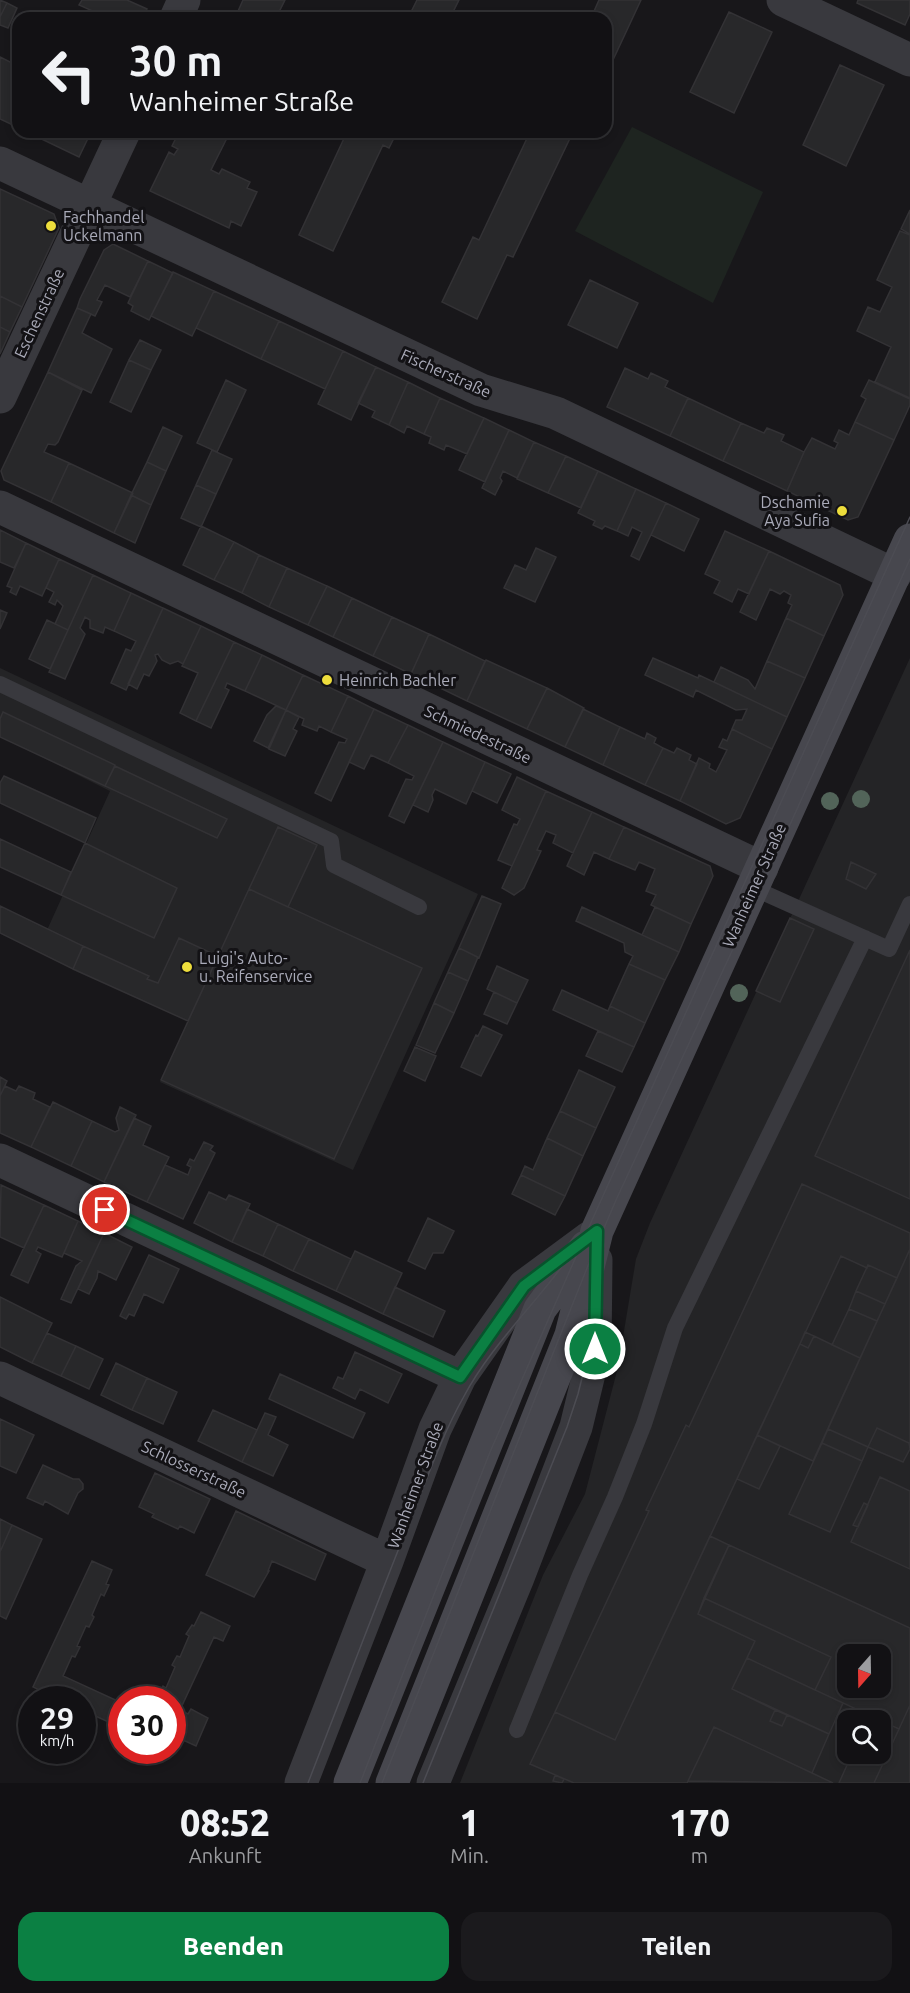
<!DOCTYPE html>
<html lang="de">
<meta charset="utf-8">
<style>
:root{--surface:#121114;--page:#1b1a1d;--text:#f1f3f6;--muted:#9c9da0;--line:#313134;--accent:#0b8043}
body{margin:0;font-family:Ubuntu,sans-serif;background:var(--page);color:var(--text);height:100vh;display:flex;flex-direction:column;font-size:22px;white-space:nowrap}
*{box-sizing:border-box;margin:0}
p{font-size:20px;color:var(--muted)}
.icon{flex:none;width:33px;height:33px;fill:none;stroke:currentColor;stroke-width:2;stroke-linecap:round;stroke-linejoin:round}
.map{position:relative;height:1783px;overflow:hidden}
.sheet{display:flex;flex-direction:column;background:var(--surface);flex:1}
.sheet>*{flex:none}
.banner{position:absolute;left:12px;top:12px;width:600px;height:126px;border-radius:18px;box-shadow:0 3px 9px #0003,0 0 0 2px var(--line);background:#121114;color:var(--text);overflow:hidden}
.needle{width:39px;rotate:200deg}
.buttons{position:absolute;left:837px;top:1644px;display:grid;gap:12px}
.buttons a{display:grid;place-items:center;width:54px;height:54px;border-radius:12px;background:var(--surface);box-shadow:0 3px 9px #0003,0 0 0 2px var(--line);font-size:30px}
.speed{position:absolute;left:18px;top:1686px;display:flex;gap:12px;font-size:30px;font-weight:700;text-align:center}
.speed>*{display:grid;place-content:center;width:78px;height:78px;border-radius:50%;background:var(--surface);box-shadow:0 3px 9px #0003,0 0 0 2px var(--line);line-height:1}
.speed small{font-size:15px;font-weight:400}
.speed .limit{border:9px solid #d22;background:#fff;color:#111}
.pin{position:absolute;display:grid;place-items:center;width:51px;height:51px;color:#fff;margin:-26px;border:3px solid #fff;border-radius:50%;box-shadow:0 2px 6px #0007}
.me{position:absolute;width:66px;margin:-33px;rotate:0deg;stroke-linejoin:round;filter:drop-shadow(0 0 4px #0008)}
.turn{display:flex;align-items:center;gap:21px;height:126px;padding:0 18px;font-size:27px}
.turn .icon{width:78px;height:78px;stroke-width:2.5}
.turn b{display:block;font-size:42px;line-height:51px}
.eta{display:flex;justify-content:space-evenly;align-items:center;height:102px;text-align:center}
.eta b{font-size:36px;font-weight:800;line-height:42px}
.primary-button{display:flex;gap:12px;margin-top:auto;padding:12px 18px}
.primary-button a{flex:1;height:69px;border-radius:18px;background:var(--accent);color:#fff;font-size:24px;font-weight:800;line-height:69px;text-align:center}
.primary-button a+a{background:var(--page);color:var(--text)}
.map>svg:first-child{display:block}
.built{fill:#242426;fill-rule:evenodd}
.green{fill:#1e2420}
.building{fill:#28282a;stroke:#333235;stroke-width:1.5;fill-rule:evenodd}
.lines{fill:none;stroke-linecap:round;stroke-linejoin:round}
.lane{stroke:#39393e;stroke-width:16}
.street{stroke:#39393e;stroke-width:33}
.secondary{stroke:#47474e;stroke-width:33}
.tram{stroke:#4c4c53;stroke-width:1.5}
.tree{fill:#526459}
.route-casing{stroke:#07532c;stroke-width:15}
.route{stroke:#0b8043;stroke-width:10}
.poi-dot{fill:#eddd3c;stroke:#131215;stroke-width:2}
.labels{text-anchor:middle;stroke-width:6;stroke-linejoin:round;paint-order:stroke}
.poi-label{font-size:16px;fill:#aaabb9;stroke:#131215;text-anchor:start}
.street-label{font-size:16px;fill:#aaabb9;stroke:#131215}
</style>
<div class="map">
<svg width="910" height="1783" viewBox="0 0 910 1783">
<rect width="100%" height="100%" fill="#18171a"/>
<path class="built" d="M910,658V1783H460L543,1575L585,1494L618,1367L636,1259L650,1223ZM848,1654H880V1688H848ZM848,1720H880V1754H848Z
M0,668L478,894L353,1170L160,1082L188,1021L38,950L110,791L0,736Z"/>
<path class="green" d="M632,127L763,192L713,303L575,231Z"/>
<path class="building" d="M0,0L7,3L0,17Z
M82,0H127L147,9L143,18H108L79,5Z
M243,0H285L276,18H235Z
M417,0H459L450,18H408Z
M599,0H641L606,75V18H591Z
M858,0H910V14L905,25L857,3Z
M7,3L17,8L8,28L0,25V17Z
M729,12L772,32L734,113L690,92Z
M0,57L18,66V120L15,126L0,119Z
M840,65L884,85L846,166L803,145Z
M27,132H91L79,157Z
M179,132H230L211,170L219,174L222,169L250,182L247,188L257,192L241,226L231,221L229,228L150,191L169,152L174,155L178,149L172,146Z
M347,132H397L389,148L383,145L333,251L299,235Z
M530,132H573L513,257L507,255L477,319L442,302L473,237L479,240Z
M0,189L54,214L59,228L22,307L0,296Z
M910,210V234L901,229Z
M900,231L910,235V398L875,382L891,347L857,331L868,307L880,312L892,287L877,280Z
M113,244L148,261L130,297L105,285L97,300L102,302L95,316L77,308L80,299L104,250Z
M148,261L173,273L149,320L131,311L133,306L128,303Z
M173,272L214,291L192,336L151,316Z
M590,280L638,303L617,348L568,325Z
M214,291L279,321L261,359L196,328Z
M0,296L22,307L10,332L0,327Z
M77,308L91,314L82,333L112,349L91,393L48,372Z
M279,321L343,351L325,389L261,359Z
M0,327L10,332L0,354Z
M140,340L161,350L151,370L129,360Z
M343,351L376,367L351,420L318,404Z
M129,360L151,370L131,412L110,402Z
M376,367L408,382L389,425L372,417L375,411L358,403Z
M625,368L648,379L651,373L668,381L665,387L688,398L670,436L607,407Z
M48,372L82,390L58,442L55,445L48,444L44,452L69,463L51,502L4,480L1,471Z
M226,380L246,390L217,452L197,443Z
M869,380L910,399V405L894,440L855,422L866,399L861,396Z
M408,382L440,398L424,434L407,426L404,433L389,425Z
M440,398L484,418L467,454L446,445L444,450L429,443L431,437L424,434Z
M688,398L741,423L723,461L670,436Z
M484,418L509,430L485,482L459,470Z
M855,422L894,440L858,517L848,520L787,491L804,452L812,438L835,449L838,443L834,441L839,430L849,435Z
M741,423L764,433L767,428L784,435L781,441L804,452L787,491L723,461Z
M163,427L182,436L166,471L147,462Z
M509,430L534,442L517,478L503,471L500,478L502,481L495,495L482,488Z
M534,442L566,456L548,493L517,479Z
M212,450L232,459L216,494L196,485Z
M566,456L598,471L581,508L548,493Z
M147,462L166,471L151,505L131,495Z
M69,463L133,493L114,533L51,502Z
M598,471L636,489L617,531L605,526L602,529L593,525L595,521L578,513Z
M196,485L216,494L201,527L181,518Z
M636,489L666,503L639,560L631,556L642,532L632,527L628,536L617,531Z
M131,495L151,505L135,543L114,533Z
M666,503L699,519L684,551L651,535Z
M201,526L234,542L214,580L183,565Z
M0,530L26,543L14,568L0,562Z
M725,531L769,551L749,594L738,589L732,602L714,593L720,581L705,574Z
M234,542L259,555L242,593L214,580Z
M26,543L59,559L42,596L20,586L16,595L10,592L12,588L7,586Z
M536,548L556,557L535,602L504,588L515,565L526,570Z
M769,551L840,585L843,595L824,636L786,618L792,605L788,603L791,595L784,591L780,594L770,589L756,620L740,612Z
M259,555L287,568L269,607L242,593Z
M59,559L93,575L68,630L55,624L63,606L57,600L55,605L49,602L54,592L46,588Z
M287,568L327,586L308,625L269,607Z
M93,575L131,593L114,631L105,627L103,633L90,628V620L85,617L80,628L85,634L65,679L49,672Z
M327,586L352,598L333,637L308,625Z
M131,593L163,608L126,690L111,683L126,649L131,651L136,641L114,631Z
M352,598L392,617L373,656L333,637Z
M163,608L201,626L183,664L178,661L170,664L162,660L158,654L155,655L157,661L149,676L144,674L137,689L128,684Z
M0,610L7,613L0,629Z
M392,617L429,634L411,674L373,656Z
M786,618L824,636L805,678L767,661Z
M47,620L68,630L50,669L29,659Z
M201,626L234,642L196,721L180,713L198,673L182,666Z
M429,634L485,661L467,701L411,674Z
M234,642L262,655L245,691L227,683L225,688L229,690L211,728L196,721Z
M262,655L303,675L286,710L245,691Z
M653,658L698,678L699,675L787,717L772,749L732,729L736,720H742L747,709L736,710L696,690L693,697L645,675Z
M486,660L547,688L527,729L467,701Z
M767,661L805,678L787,717L714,682L721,667L748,680L755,689Z
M303,675L348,696L331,732L319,726L317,731L302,725L304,719L286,710Z
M547,688L584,708L565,747L527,729Z
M348,696L374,709L331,801L315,793L339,742L345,743L347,739L331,732Z
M276,706L286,710L268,748L254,741L267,715Z
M374,709L408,725L388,763L371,755L364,769L349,762Z
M583,709L620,727L603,765L565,747Z
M286,710L299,717L293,729L297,731L285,756L269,749Z
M3,712L115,765L105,786L0,737V719Z
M408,725L443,742L404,823L389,816L406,779L412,780L414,776L388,763Z
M620,727L645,739L647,733L656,738L654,743L663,748L645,785L603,765Z
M732,729L772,749L740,818L726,824L680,801L699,758L710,764L709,768L716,772L727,750L719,747L723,739L727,741Z
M443,742L485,762L466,804L435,789L432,795L433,800L428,812L413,805Z
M663,748L674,753L677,748L691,755L689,760L697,764L680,801L645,785Z
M485,762L511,774L497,803L472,791Z
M115,766L227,819L217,838L105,786Z
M4,776L96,818L85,843L0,803V783Z
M517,777L546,791L512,866L498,860L514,824L517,825L520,819L502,810Z
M546,791L592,812L573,853L553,843L556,835L546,831L537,850L541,851L524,888L514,895L502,888Z
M592,812L624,827L609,859L594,852L584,875L567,866Z
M278,827L317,845L288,907L249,889Z
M624,827L710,866L713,876L691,924L651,905L656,895L646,891L655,869L639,862L635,870L609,859Z
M0,839L71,872L61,895L0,867Z
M85,843L177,888L154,938L61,895Z
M851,862L876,874L866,889L846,879Z
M249,889L422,968L334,1159L161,1080Z
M482,896L501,904L479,958L459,948Z
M0,906L83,946L73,969L0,933Z
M582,907L679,952L665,980L629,964L633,956L625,952L624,943L576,921Z
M655,907L691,924L679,952L642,935Z
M790,918L814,929L780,1002L756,991Z
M179,938L218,956L188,1021L73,969L83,946L149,976L147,979L158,983Z
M459,948L478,957L468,981L448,972Z
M910,950V1199L815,1156Z
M629,964L665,980L645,1023L610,1006Z
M497,966L528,980L517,1003L487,989Z
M448,972L468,981L454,1013L434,1003Z
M562,990L608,1011L610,1006L645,1023L634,1047L553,1010Z
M494,992L517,1003L507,1024L484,1014Z
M434,1003L454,1013L435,1053L416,1045Z
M483,1026L502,1035L481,1076L461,1067L476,1035L478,1036Z
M598,1031L634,1047L622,1072L586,1056Z
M415,1047L436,1056L425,1081L404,1071Z
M579,1070L615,1087L596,1128L560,1111Z
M0,1077L7,1081L0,1096Z
M5,1086L16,1091L19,1086L35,1093L33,1099L50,1107L31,1147L0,1133V1096Z
M53,1102L92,1121L71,1166L31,1147Z
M120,1107L136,1115L104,1182L71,1166L92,1121L115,1132L119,1130L116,1118Z
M560,1111L596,1128L583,1156L547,1138Z
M134,1118L151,1126L143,1145L169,1157L147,1202L104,1182Z
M547,1138L583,1156L565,1196L521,1175L525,1166L533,1170Z
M204,1142L213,1146L210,1150L215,1153L183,1219L147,1202L165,1165L188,1175L191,1167L187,1165L190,1159L194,1161Z
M521,1175L565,1196L555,1215L512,1194Z
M802,1184L910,1233V1249L897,1278L868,1265L867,1268L841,1256L615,1740L555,1712L649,1511L646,1510L686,1425L689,1427Z
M1,1185L44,1205L24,1248L0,1237Z
M209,1192L226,1200L229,1195L250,1204L232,1242L194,1223Z
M44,1205L78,1221L62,1257L38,1247L36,1251L41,1254L28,1283L11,1275Z
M247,1209L278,1224L263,1256L232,1242Z
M428,1218L454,1231L443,1253H433L425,1269L408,1261Z
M78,1221L104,1233L71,1303L61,1299L76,1266L82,1261L64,1253Z
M278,1224L309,1239L293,1271L263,1256Z
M104,1233L132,1247L116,1280L98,1271L97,1278L89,1294L78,1289Z
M309,1239L351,1259L336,1291L293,1271Z
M910,1249V1446L909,1443L877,1428L868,1447L828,1429Z
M355,1251L402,1273L383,1314L336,1291Z
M149,1255L179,1269L163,1303L144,1294L134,1316L129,1314L126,1319L120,1316Z
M868,1265L897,1278L885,1304L856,1291Z
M395,1287L445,1311L433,1337L383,1314Z
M856,1291L885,1304L877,1321L849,1309Z
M0,1297L52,1323L32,1363L0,1347Z
M849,1309L877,1321L860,1358L832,1345Z
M805,1332L814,1336L808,1348L800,1344Z
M47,1333L76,1346L61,1376L32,1363Z
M814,1336L860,1358L813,1461L757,1435L800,1344L808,1348Z
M76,1346L103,1359L89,1389L61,1376Z
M355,1352L402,1374L388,1403L360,1389L355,1399L333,1388L338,1377L343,1379Z
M116,1363L147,1378L132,1410L101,1395Z
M280,1374L365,1413L353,1438L269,1399Z
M147,1378L177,1392L163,1424L132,1410Z
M213,1410L257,1430L242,1462L198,1441Z
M265,1413L276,1417L268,1435L288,1445L273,1476L242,1462Z
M0,1419L34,1435L16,1473L0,1466Z
M877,1428L909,1443L910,1449L903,1462L868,1447Z
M828,1429L868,1447L862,1461L822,1443Z
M757,1435L780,1446L759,1489L737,1479Z
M822,1443L862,1461L830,1532L789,1514Z
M43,1465L73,1479H79L83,1484V1489L78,1493L68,1514L45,1501L43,1505L27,1498Z
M155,1473L210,1499L194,1533L180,1526L178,1529L152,1517L154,1514L139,1507Z
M880,1477L910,1491V1569L851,1542Z
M864,1503L868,1505L858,1527L853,1525Z
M236,1511L326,1554L315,1580L272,1561L268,1571H269L254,1597L206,1575Z
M0,1519L12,1525L0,1552Z
M12,1525L42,1539L6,1619L0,1616V1552Z
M710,1536L729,1545L698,1614L755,1641L732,1689L775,1710L770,1721L782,1726L787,1715L829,1734L812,1773L714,1727L687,1783H574L530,1764L555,1712L615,1740Z
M729,1545L910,1628V1705L899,1729L815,1690L831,1657L704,1598ZM848,1654H880V1688H848Z
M92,1561L112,1570L106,1584L109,1585L104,1596L101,1594L92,1615L94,1617L89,1627L86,1626L77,1646L80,1647L75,1657L72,1656L63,1676L122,1703V1728L82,1710V1700H60L33,1687Z
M704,1598L831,1657L815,1690L747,1658L755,1641L698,1614Z
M201,1612L230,1626L223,1641L214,1637L180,1710L188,1714L191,1709L208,1718L196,1746L172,1735V1700H160L161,1698L158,1697L163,1686L166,1688L175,1667L172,1665L177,1656L180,1657L189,1636L186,1634L192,1625L194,1626Z
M747,1658L843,1703L829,1734L732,1689Z
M910,1705V1783H874L899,1729Z
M775,1710L787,1715L782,1726L770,1721Z
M870,1715L899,1729L874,1783H839L852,1754H880V1720H867Z
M714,1727L812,1773L833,1783L688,1781Z
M555,1775L564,1779L562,1783L553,1781Z"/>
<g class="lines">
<path class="lane" d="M0,684L331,841L334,865L419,907
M753,888L889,949L910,904
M517,1730L580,1575L615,1497L644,1424L675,1328L865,938"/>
<path class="street" d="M783,0L910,60
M176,18L184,0
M0,163L481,390L556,413L895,575
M0,397L124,132
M0,507L762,868
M0,1160L460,1377
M0,1378L387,1561
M301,1783L387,1561L435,1429L460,1377L524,1286L589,1238
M433,1783L517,1580L576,1427L595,1349L596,1260"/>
<path class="secondary" d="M350,1783L540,1309L586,1247
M392,1783L571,1335L597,1231L910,540"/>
<path class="tram" d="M308,1783C341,1698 373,1613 407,1528C425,1485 440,1439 463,1398C491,1345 535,1305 569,1257
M360,1783L490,1452L593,1218L910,517
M382,1783L587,1268L616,1200L760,891L910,559
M423,1783L567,1427L578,1394L588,1354L604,1244"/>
</g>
<g class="tree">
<circle cx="861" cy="799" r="9"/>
<circle cx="830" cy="801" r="9"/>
<circle cx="739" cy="993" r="9"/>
</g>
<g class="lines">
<g class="route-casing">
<path id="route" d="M105,1210L460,1377L524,1286L597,1231L595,1349"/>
</g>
<use href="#route" class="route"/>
</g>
<g class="poi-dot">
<circle cx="51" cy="226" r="6"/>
<circle cx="842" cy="511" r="6"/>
<circle cx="327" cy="680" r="6"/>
<circle cx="187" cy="967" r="6"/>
</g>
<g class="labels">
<g class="poi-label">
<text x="63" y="223">Fachhandel<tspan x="63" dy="18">Uckelmann</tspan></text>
<text x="830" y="508" text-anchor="end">Dschamie<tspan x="830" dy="18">Aya Sufia</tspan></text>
<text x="339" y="686">Heinrich Bachler</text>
<text x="199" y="964">Luigi's Auto-<tspan x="199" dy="18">u. Reifenservice</tspan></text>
</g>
<g class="street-label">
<text transform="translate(39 313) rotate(-65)" y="6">Eschenstraße</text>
<text transform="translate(446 373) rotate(24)" y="6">Fischerstraße</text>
<text transform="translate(478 734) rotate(25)" y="6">Schmiedestraße</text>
<text transform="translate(754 885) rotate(-66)" y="6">Wanheimer Straße</text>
<text transform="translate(194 1469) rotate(25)" y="6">Schlosserstraße</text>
<text transform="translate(415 1485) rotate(-70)" y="6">Wanheimer Straße</text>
</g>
</g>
</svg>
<div class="buttons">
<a><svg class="needle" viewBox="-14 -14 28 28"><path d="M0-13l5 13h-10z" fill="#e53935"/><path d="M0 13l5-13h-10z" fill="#9c9da0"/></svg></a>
<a><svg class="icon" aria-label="search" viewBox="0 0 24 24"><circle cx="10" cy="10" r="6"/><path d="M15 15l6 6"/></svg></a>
</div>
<div class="speed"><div>29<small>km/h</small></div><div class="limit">30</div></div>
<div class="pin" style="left:105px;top:1210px;background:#d93025"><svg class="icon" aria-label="arrive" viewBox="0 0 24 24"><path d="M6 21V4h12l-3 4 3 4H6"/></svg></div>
<svg class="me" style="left:595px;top:1349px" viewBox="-20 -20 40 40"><circle r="17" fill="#0b8043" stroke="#fff" stroke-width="3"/><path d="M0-11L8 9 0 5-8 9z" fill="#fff"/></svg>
<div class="banner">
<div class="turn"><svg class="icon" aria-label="left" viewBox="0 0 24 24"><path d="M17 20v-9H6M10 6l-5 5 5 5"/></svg><div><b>30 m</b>Wanheimer Straße</div></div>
</div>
</div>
<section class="sheet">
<div class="eta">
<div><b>08:52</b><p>Ankunft</p></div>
<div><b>1</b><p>Min.</p></div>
<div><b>170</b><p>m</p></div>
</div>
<div class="primary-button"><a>Beenden</a><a>Teilen</a></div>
</section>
